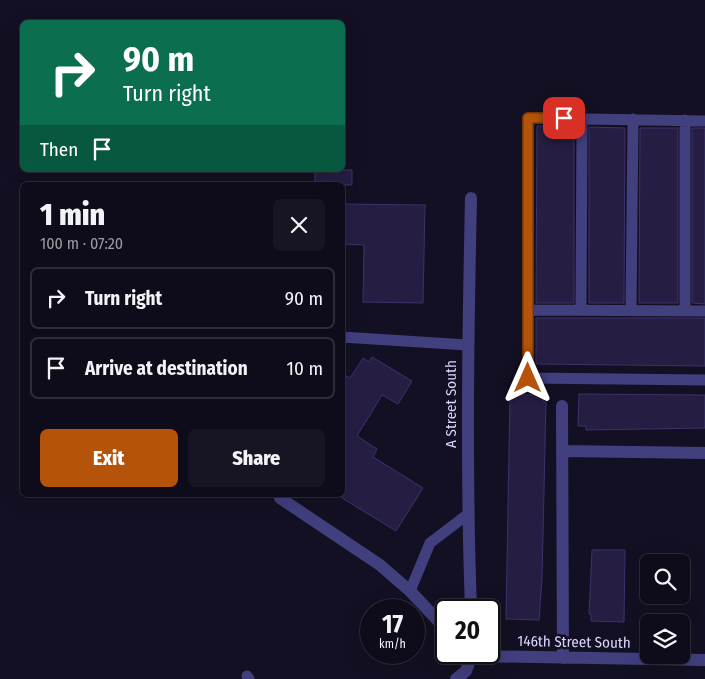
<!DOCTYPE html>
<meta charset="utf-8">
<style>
:root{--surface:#0e0c1a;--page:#171523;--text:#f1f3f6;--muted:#9b9ba2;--line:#2e2c39;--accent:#b45309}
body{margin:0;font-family:"Fira Sans Condensed",sans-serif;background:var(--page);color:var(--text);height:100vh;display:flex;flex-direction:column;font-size:19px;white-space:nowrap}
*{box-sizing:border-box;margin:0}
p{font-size:16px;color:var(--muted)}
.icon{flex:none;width:28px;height:28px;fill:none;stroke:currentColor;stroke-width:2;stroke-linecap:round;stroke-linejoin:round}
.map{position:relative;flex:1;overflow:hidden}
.panel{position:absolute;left:20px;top:182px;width:325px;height:315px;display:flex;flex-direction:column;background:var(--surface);border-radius:8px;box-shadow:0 5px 20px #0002,0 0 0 1px var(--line)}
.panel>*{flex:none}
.guide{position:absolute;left:20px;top:20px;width:325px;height:152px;border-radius:8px;box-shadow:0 5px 20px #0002,0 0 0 1px var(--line);background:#0b6e4f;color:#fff;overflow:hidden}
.controls{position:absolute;left:640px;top:554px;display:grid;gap:10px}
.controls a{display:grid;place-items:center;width:50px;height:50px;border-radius:8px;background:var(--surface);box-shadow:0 5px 20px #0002,0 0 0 1px var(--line);font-size:25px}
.speed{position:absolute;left:360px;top:599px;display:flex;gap:10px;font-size:25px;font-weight:700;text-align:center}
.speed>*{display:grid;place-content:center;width:65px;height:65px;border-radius:50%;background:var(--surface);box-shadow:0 5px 20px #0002,0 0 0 1px var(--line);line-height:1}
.speed small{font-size:12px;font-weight:400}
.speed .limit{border:2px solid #111;border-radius:8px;background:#fff;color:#111}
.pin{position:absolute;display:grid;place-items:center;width:42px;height:42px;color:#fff;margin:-21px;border-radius:10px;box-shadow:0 2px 8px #0006}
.me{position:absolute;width:55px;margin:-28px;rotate:0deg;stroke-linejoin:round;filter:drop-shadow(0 0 4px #0008)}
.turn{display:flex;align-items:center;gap:18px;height:105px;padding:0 20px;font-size:22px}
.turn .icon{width:65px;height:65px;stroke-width:2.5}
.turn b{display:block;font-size:35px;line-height:42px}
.then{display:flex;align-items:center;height:48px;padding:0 20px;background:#0003;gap:10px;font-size:19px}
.round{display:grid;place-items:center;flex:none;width:52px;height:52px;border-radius:8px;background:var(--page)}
.overview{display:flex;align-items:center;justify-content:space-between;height:85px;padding:0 20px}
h1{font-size:30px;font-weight:800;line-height:38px}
.button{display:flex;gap:10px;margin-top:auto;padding:10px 20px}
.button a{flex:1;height:58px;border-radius:8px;background:var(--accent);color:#fff;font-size:20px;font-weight:800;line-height:58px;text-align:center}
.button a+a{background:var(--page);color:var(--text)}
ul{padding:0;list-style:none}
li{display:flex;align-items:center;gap:15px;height:62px;margin:0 10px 8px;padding:0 10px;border:2px solid var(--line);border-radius:8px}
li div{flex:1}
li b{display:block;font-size:19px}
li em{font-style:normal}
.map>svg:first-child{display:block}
.building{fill:#251e42;stroke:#3d326c}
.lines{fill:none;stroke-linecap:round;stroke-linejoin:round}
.service{stroke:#413f7e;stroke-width:11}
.minor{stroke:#413f7e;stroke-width:12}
.route-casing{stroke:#753606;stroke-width:12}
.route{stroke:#b45309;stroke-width:9}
.labels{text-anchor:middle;stroke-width:5;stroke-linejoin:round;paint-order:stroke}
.street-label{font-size:15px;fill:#dad5fc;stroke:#131023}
</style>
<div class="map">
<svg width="705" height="679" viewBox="0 0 705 679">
<rect width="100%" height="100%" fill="#131023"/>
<path class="building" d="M537,126L574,127V303H536Z
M589,127L625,128L624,303H589Z
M640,128H678V303H639Z
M692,128H705V304L692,303Z
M315,170H352V185H315Z
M342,204L425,205L423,303L363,302L364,245L342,244Z
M536,318H705V366L536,364Z
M372,357L412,381L398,404L382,395L357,436L377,449L373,457L423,488L396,531L342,498V374L350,378L363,358L369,362Z
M579,394L705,395V428L586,430V426H578Z
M510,395H543V402H546L542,579L539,620L506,619Z
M592,550H625L624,622L591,621V614H589Z"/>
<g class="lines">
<path class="service" d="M705,121L528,118V310L705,311
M528,310V378L705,380
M581,310L582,118
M631,310L633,119
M685,311V120
M342,337L467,345
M410,591L430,543L468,514
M247,676L249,679"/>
<path class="minor" d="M471,198C468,336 466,473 471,610
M562,406L563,658
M562,451L705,453
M280,498L380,565L410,591L446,629
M473,656L705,660
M456,679L466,671L473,652"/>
</g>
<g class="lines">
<g class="route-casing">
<path id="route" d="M528,378V118H564"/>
</g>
<use href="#route" class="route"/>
</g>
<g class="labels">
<g class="street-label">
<text transform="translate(451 404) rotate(-90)" y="5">A Street South</text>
<text transform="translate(574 642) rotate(1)" y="5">146th Street South</text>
</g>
</g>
</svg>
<div class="controls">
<a><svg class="icon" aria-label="search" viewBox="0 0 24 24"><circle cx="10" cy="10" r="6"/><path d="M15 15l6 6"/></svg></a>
<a><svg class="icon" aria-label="layers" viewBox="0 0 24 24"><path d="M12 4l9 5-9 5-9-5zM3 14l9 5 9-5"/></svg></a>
</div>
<div class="speed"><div>17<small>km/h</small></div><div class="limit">20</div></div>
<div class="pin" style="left:564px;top:118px;background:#d93025"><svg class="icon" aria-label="arrive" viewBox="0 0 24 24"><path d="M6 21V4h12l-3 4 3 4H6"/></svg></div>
<svg class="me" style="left:528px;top:378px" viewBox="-20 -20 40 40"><path d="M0-17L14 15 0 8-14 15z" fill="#b45309" stroke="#fff" stroke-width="4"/></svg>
<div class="guide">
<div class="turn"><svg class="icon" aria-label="right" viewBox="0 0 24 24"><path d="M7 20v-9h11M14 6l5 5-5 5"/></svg><div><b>90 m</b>Turn right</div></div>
<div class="then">Then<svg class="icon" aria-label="arrive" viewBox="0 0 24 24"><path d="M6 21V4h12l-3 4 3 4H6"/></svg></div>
</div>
<section class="panel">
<div class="overview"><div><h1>1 min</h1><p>100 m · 07:20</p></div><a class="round"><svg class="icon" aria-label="close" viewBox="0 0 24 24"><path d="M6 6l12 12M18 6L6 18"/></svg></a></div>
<ul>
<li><svg class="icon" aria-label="right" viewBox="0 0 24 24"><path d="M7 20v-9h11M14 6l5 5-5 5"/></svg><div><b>Turn right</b></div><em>90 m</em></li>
<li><svg class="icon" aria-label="arrive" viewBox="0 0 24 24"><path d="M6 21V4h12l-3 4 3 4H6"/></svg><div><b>Arrive at destination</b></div><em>10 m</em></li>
</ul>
<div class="button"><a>Exit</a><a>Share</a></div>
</section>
</div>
